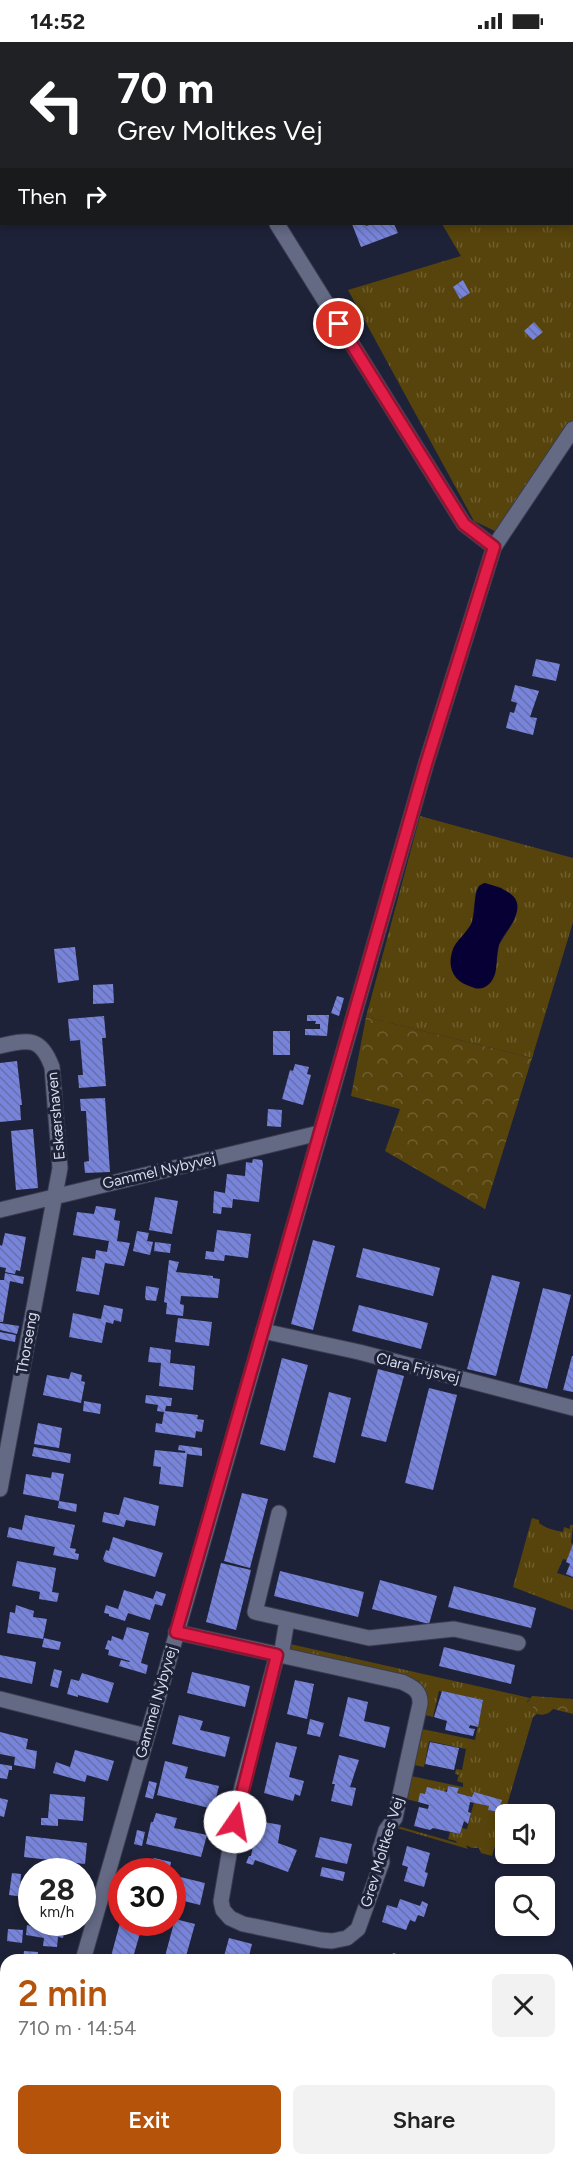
<!DOCTYPE html>
<meta charset="utf-8">
<style>
:root{--surface:#fff;--page:#f2f2f2;--text:#222;--muted:#767676;--accent:#b45309}
body{margin:0;font-family:Figtree,sans-serif;background:var(--page);color:var(--text);height:100vh;display:flex;flex-direction:column;font-size:22px;white-space:nowrap}
*{box-sizing:border-box;margin:0}
p{font-size:20px;color:var(--muted)}
.icon{flex:none;width:33px;height:33px;fill:none;stroke:currentColor;stroke-width:2;stroke-linecap:round;stroke-linejoin:round}
.map{position:relative;flex:1;overflow:hidden}
.details{position:absolute;left:0px;top:1912px;width:573px;height:212px;display:flex;flex-direction:column;background:var(--surface);border-radius:18px 18px 0 0;box-shadow:0 3px 9px #0003}
.details>*{flex:none}
.top-card{position:absolute;left:0px;top:0px;width:573px;height:183px;box-shadow:0 3px 9px #0003;background:#202124;color:#fff;overflow:hidden}
.fabs{position:absolute;left:495px;top:1762px;display:grid;gap:12px}
.fabs a{display:grid;place-items:center;width:60px;height:60px;border-radius:9px;background:var(--surface);box-shadow:0 3px 9px #0003;font-size:30px}
.speed{position:absolute;left:18px;top:1816px;display:flex;gap:12px;font-size:30px;font-weight:700;text-align:center}
.speed>*{display:grid;place-content:center;width:78px;height:78px;border-radius:50%;background:var(--surface);box-shadow:0 3px 9px #0003;line-height:1}
.speed small{font-size:15px;font-weight:400}
.speed .limit{border:9px solid #d22;background:#fff;color:#111}
.pin{position:absolute;display:grid;place-items:center;width:51px;height:51px;color:#fff;margin:-26px;border:3px solid #fff;border-radius:50%;box-shadow:0 2px 6px #0007}
.me{position:absolute;width:66px;margin:-33px;rotate:12deg;stroke-linejoin:round;filter:drop-shadow(0 0 4px #0008)}
.turn{display:flex;align-items:center;gap:21px;height:126px;padding:0 18px;font-size:27px}
.turn .icon{width:78px;height:78px;stroke-width:2.5}
.turn b{display:block;font-size:42px;line-height:51px}
.then{display:flex;align-items:center;height:57px;padding:0 18px;background:#0003;gap:12px;font-size:22px}
.round{display:grid;place-items:center;flex:none;width:63px;height:63px;border-radius:9px;background:var(--page)}
.summary{display:flex;align-items:center;justify-content:space-between;height:102px;padding:0 18px}
h1{font-size:36px;font-weight:600;line-height:45px;color:var(--accent)}
.primary-button{display:flex;gap:12px;margin-top:auto;padding:12px 18px}
.primary-button a{flex:1;height:69px;border-radius:9px;background:var(--accent);color:#fff;font-size:24px;font-weight:600;line-height:69px;text-align:center}
.primary-button a+a{background:var(--page);color:var(--text)}
.status{display:flex;justify-content:space-between;align-items:center;height:42px;padding:0 30px;background:var(--surface);direction:ltr}
.status svg{height:16px;fill:currentColor}
.map>svg:first-child{display:block}
.grass{fill:url(#grass-tufts);fill-rule:evenodd}
.forest{fill:url(#forest-crowns)}
.water{fill:#070034}
.building{fill:url(#building-back-hatch)}
.lines{fill:none;stroke-linecap:round;stroke-linejoin:round}
.minor-casing{stroke:#3a3c50;stroke-width:17}
.minor{stroke:#646984;stroke-width:15}
.route-casing{stroke:#92132f;stroke-width:15}
.route{stroke:#e11d48;stroke-width:10}
.labels{text-anchor:middle;stroke-width:6;stroke-linejoin:round;paint-order:stroke}
.street-label{font-size:15px;fill:#d9dceb;stroke:#1e2238}
</style>
<div class="status"><b>14:52</b><svg viewBox="0 0 49 12"><path d="M0 12V9h3v3zM5 12V6h3v6zM10 12V3h3v9zM15 12V0h3v12zM26 1h20v11H26zM47 4h2v5h-2z"/></svg></div>
<div class="map">
<svg width="573" height="2123" viewBox="0 0 573 2123">
<defs>
<pattern id="grass-tufts" width="24" height="20" patternUnits="userSpaceOnUse" patternTransform="scale(1.5)"><rect width="24" height="20" fill="#57440c"/><path d="M3 7l-1-3M5 7V3M7 7l1-3M15 17l-1-3M17 17v-4M19 17l1-3" fill="none" stroke="#6f5e30"/></pattern>
<pattern id="forest-crowns" width="20" height="18" patternUnits="userSpaceOnUse" patternTransform="scale(1.5)"><rect width="20" height="18" fill="#57440c"/><path d="M2 6a3 3 0 1 1 6 0M12 15a3 3 0 1 1 6 0" fill="none" stroke="#6f5e30"/></pattern>
<pattern id="building-back-hatch" width="6" height="6" patternUnits="userSpaceOnUse" patternTransform="scale(1.5)"><rect width="6" height="6" fill="#7784da"/><path d="M-1 5l2 2M0 0l6 6M5-1l2 2" fill="none" stroke="#6770ae"/></pattern>
</defs>
<rect width="100%" height="100%" fill="#1e2238"/>
<path class="grass" d="M335,0H573V379L497,490L474,479L348,248L461,214L442,182H572V2Z
M420,774L573,816V880L532,1016L366,975ZM485,841L502,846L515,877L499,903L495,931L453,907L472,881L476,849L479,844Z
M532,1476L539,1478V1481C547,1487 554,1488 563,1490L564,1485L570,1487V1483H573L571,1501L573,1502L567,1518L563,1517L557,1531L573,1536V1568L513,1545Z
M290,1602L530,1656L527,1660L533,1664L532,1667L537,1672L533,1675L492,1814L481,1811L479,1806H472L466,1803L468,1807L397,1786L401,1785L457,1801L456,1799L448,1797L450,1790L460,1792L462,1786L467,1787L474,1760L489,1764V1768L498,1770L501,1758L474,1751L473,1755L457,1751L459,1746L449,1744L445,1750L420,1752L418,1760L406,1757L411,1734L463,1745V1741L457,1739L459,1733L455,1732L456,1727L462,1728L466,1707L429,1699L424,1725L414,1723L422,1687L475,1698L483,1658L439,1649L433,1675L425,1673C426,1660 429,1649 418,1639L293,1609L290,1606Z"/>
<path class="forest" d="M366,975L532,1016L485,1167L385,1109L400,1067L351,1054Z
M532,1654L573,1657V1672L553,1667C546,1675 540,1673 531,1670L533,1664L527,1661Z"/>
<path class="water" d="M484,841C509,848 528,855 511,883C507,890 501,896 499,903C494,917 501,936 485,945C480,947 477,947 472,945C455,940 447,928 452,910C455,898 468,891 472,880C476,868 473,855 479,844Z"/>
<path class="building" d="M352,182H365L366,184L373,182H394L398,191L361,205Z
M463,238L470,251L460,257L453,245Z
M534,280L543,290L533,298L524,289Z
M536,617L560,622L556,639L532,634Z
M515,643L539,649L530,675L537,676L533,693L506,686L510,670L514,671L517,661L511,659Z
M75,905L79,938L58,941L54,907Z
M113,942L114,961L93,962V943Z
M337,954L344,956L339,974L331,971Z
M307,973H329L327,994L305,993V987H320V982H315L316,979H307Z
M104,974L106,996H102L106,1044L79,1046L78,1033H83L80,998L70,999L68,977Z
M273,989H290V1013H273Z
M17,1019L22,1063H20L21,1078L0,1080V1021Z
M295,1022L309,1025L307,1032L311,1033L303,1063L282,1057L290,1028L293,1029Z
M105,1056L110,1130L85,1131L84,1120L89,1119L86,1069H81L80,1057Z
M268,1067L282,1068L281,1085L267,1084Z
M33,1087L38,1146L16,1148L11,1089Z
M253,1117L262,1118L263,1122L259,1160L233,1157L232,1166L222,1165L221,1172L213,1171L214,1149L225,1151L227,1132L245,1134L246,1120L252,1121Z
M155,1155L178,1159L172,1192L149,1188Z
M96,1164L116,1167L114,1178L120,1179L117,1199L130,1201L124,1224L105,1221L99,1253L76,1249L82,1215L95,1217L96,1208L107,1210L109,1199L73,1193L77,1170L94,1172Z
M217,1188L251,1192L248,1216L225,1213L224,1219L205,1217L206,1209L214,1210Z
M137,1189L149,1191L147,1199L153,1200L150,1213L133,1209Z
M5,1191L26,1195L20,1229L16,1228L15,1232L5,1230L6,1226L0,1225V1203L2,1204Z
M313,1198L335,1204L313,1288L291,1282Z
M155,1200L171,1202L170,1211L154,1209Z
M363,1206L440,1226L433,1254L356,1235Z
M169,1218L179,1220L176,1230L213,1234V1236L220,1237L218,1256L181,1254L180,1262L184,1263L183,1274L166,1272L167,1261L164,1260Z
M5,1231L24,1235L23,1242L10,1239L3,1280H0V1238H4Z
M492,1233L520,1240L496,1334L467,1327Z
M146,1244L159,1246L156,1259L146,1258L145,1255Z
M543,1246L571,1253L547,1347L519,1340Z
M104,1263L123,1267L121,1280L114,1278L113,1282L106,1280L102,1301L69,1295L73,1271L101,1277Z
M359,1263L428,1281L421,1307L352,1289Z
M178,1276L212,1280L209,1304L175,1300Z
M0,1281L19,1284L17,1292L0,1288Z
M0,1290L16,1293L15,1300L0,1297Z
M150,1305L171,1308L170,1321L195,1324L193,1348L159,1344L161,1321L148,1320Z
M572,1314H573V1350L563,1348Z
M282,1316L308,1323L285,1409L260,1402Z
M378,1327L404,1334L386,1400L361,1394Z
M71,1330L82,1333L81,1339L85,1340L81,1361L43,1353L47,1333L69,1337Z
M429,1346L457,1353L433,1448L405,1441Z
M329,1350L351,1356L335,1421L313,1415Z
M146,1353L172,1356L171,1364H166L165,1369L198,1373L197,1377L204,1378L202,1390L196,1389L195,1396L155,1390L156,1381L162,1382L164,1370L157,1369L158,1363L145,1361Z
M84,1359L101,1362L100,1372L83,1369Z
M38,1381L62,1386L59,1406L34,1402Z
M179,1403L202,1406V1414L187,1412L183,1445L159,1442L161,1425L153,1424L155,1408L185,1411V1409L178,1408Z
M34,1405L71,1412L70,1421L32,1414Z
M52,1430L64,1432L59,1459L77,1462L76,1470L58,1466L59,1459L23,1452L26,1432L51,1436Z
M242,1451L268,1457L250,1526L224,1519Z
M124,1455L159,1464L155,1484L126,1478L124,1485L102,1480L104,1470L119,1473Z
M25,1473L75,1483L70,1506L76,1507L75,1511L79,1512L78,1518L53,1513L55,1505L7,1495L9,1485L22,1488Z
M113,1495L163,1511L155,1535L105,1520L103,1517L106,1508L109,1509Z
M573,1502V1535L566,1532L570,1522L566,1520Z
M17,1519L56,1526L52,1550L59,1551L57,1560L39,1557L40,1550L12,1544Z
M221,1521L251,1528L236,1588L206,1580Z
M280,1529L364,1550L358,1575L274,1554Z
M380,1538L437,1554L429,1582L372,1567Z
M454,1544L536,1566L531,1586L448,1565Z
M124,1548L153,1557L156,1549L166,1552L162,1564L155,1562L150,1578L128,1571L125,1579L109,1574V1572L104,1571L106,1563L118,1567Z
M16,1563L34,1569L33,1575L47,1577L43,1597L7,1591L10,1570L15,1571Z
M127,1585L149,1591L141,1621L148,1623L146,1632L119,1624L121,1618L129,1620L130,1619L108,1613L109,1608L105,1607L108,1598L111,1599L112,1594L123,1598Z
M44,1596L61,1600L59,1608L42,1605Z
M444,1605L515,1623L511,1642L439,1624Z
M0,1613L36,1620L32,1642L0,1635Z
M54,1627L62,1629L58,1646L50,1644Z
M192,1630L250,1644L245,1665L187,1651Z
M82,1631L114,1641L108,1661L78,1653V1655L67,1652L71,1637L79,1639Z
M295,1638L314,1642L307,1677L287,1672Z
M442,1649L483,1658L478,1685L470,1683L469,1686L475,1687L473,1694L445,1688L447,1679L434,1675Z
M348,1655L368,1660L364,1679L390,1685L385,1706L339,1694Z
M179,1673L203,1679L200,1688L230,1695L225,1715L172,1702Z
M310,1677L324,1681L320,1695L307,1692Z
M0,1690L28,1697L26,1707L37,1709L35,1727L14,1723L15,1715L0,1712Z
M276,1700L297,1705L289,1735L304,1739L300,1754L295,1752L293,1759L264,1751Z
M430,1700L459,1706L454,1728L425,1722Z
M75,1708L114,1719L108,1739L87,1733L85,1740L53,1731L56,1720L70,1725Z
M339,1713L359,1718L350,1745L356,1746L352,1764L331,1759L335,1742H332Z
M165,1719L188,1725L185,1736L219,1744L213,1767L157,1753Z
M0,1722L12,1724V1728H9L7,1737L0,1736Z
M149,1739L157,1741L153,1757L145,1755Z
M448,1744L459,1746L457,1751L472,1755L474,1750L502,1758L498,1770L488,1768L489,1764L470,1760L468,1770L471,1771L468,1782L464,1779L460,1792L433,1786L430,1788L414,1784L419,1765L428,1767L429,1763L418,1760L420,1751L425,1752L427,1745L447,1750Z
M50,1752L85,1755L83,1779L58,1777V1784L41,1783V1776H48Z
M0,1756L8,1758L4,1775L0,1774Z
M156,1771L177,1776L174,1786L207,1793L201,1815L146,1802L151,1780H153Z
M258,1779L281,1783L278,1801L297,1808L288,1830L255,1818L253,1823L246,1821L249,1814H251Z
M137,1788L145,1790L142,1804L134,1802Z
M26,1794L87,1801L85,1822L24,1815Z
M320,1795L352,1802L347,1822L315,1815Z
M407,1804L430,1811L425,1830L428,1831L424,1845L404,1839L408,1825L402,1823Z
M154,1816L171,1820L169,1830H151Z
M322,1825L345,1830L343,1839L320,1834Z
M12,1831L21,1832L20,1845L32,1846V1856L9,1853Z
M172,1833L205,1841L200,1863L172,1856Z
M400,1857L420,1864L422,1859L428,1862L424,1875L418,1873L415,1880L410,1878L406,1888L382,1880L387,1863L397,1866Z
M175,1877L195,1882L185,1918H164Z
M40,1881H66L63,1896L58,1895L57,1905L43,1904L44,1896L26,1893L27,1883L39,1886Z
M120,1881H143L134,1912L147,1916V1918H110Z
M8,1887L23,1888L22,1901L7,1899Z
M229,1896L252,1902L248,1918H223Z
M24,1909L38,1910V1918H23Z
M393,1911L405,1914L404,1918H369L370,1912L391,1917Z
M193,2118H213V2123H193Z
M287,2118H308L307,2123H287Z"/>
<g class="lines">
<g class="minor-casing">
<path id="minor" d="M138,0L144,2
M0,1L25,0
M277,182L464,482L494,505
M0,1004C29,997 41,995 52,1025L60,1126L0,1447
M0,1168L319,1091
M263,1289L359,1310L573,1366
M279,1471L255,1570L369,1596L454,1587L518,1601
M176,1590L402,1640C413,1645 421,1649 420,1662L395,1776L386,1788L382,1801L380,1807L382,1820L358,1887L347,1896L332,1899L321,1898L243,1882L230,1876L223,1868L221,1859L238,1760L277,1613
M281,1614L287,1578
M0,1657L146,1694
M83,1918L426,722L494,505L573,387
M72,2123V2118
M318,2123L319,2118"/>
</g>
<use href="#minor" class="minor"/>
</g>
<g class="lines">
<g class="route-casing">
<path id="route" d="M235,1780L277,1613L176,1590L426,722L494,505L464,482L339,282"/>
</g>
<use href="#route" class="route"/>
</g>
<g class="labels">
<g class="street-label">
<text transform="translate(56 1074) rotate(-95)" y="5">Eskærshaven</text>
<text transform="translate(159 1129) rotate(-13)" y="5">Gammel Nybyvej</text>
<text transform="translate(27 1301) rotate(-80)" y="5">Thorseng</text>
<text transform="translate(418 1326) rotate(14)" y="5">Clara Frijsvej</text>
<text transform="translate(156 1660) rotate(-74)" y="5">Gammel Nybyvej</text>
<text transform="translate(382 1810) rotate(-73)" y="5">Grev Moltkes Vej</text>
</g>
</g>
</svg>
<div class="fabs">
<a><svg class="icon" aria-label="sound" viewBox="0 0 24 24"><path d="M4 9h4l5-4v14l-5-4H4zM17 9q2 3 0 6"/></svg></a>
<a><svg class="icon" aria-label="search" viewBox="0 0 24 24"><circle cx="10" cy="10" r="6"/><path d="M15 15l6 6"/></svg></a>
</div>
<div class="speed"><div>28<small>km/h</small></div><div class="limit">30</div></div>
<div class="pin" style="left:339px;top:282px;background:#d93025"><svg class="icon" aria-label="arrive" viewBox="0 0 24 24"><path d="M6 21V4h12l-3 4 3 4H6"/></svg></div>
<svg class="me" style="left:235px;top:1780px" viewBox="-20 -20 40 40"><circle r="19" fill="#fff"/><path d="M0-13L10 11 0 6-10 11z" fill="#e11d48"/></svg>
<div class="top-card">
<div class="turn"><svg class="icon" aria-label="left" viewBox="0 0 24 24"><path d="M17 20v-9H6M10 6l-5 5 5 5"/></svg><div><b>70 m</b>Grev Moltkes Vej</div></div>
<div class="then">Then<svg class="icon" aria-label="right" viewBox="0 0 24 24"><path d="M7 20v-9h11M14 6l5 5-5 5"/></svg></div>
</div>
<section class="details">
<div class="summary"><div><h1>2 min</h1><p>710 m · 14:54</p></div><a class="round"><svg class="icon" aria-label="close" viewBox="0 0 24 24"><path d="M6 6l12 12M18 6L6 18"/></svg></a></div>
<div class="primary-button"><a>Exit</a><a>Share</a></div>
</section>
</div>
